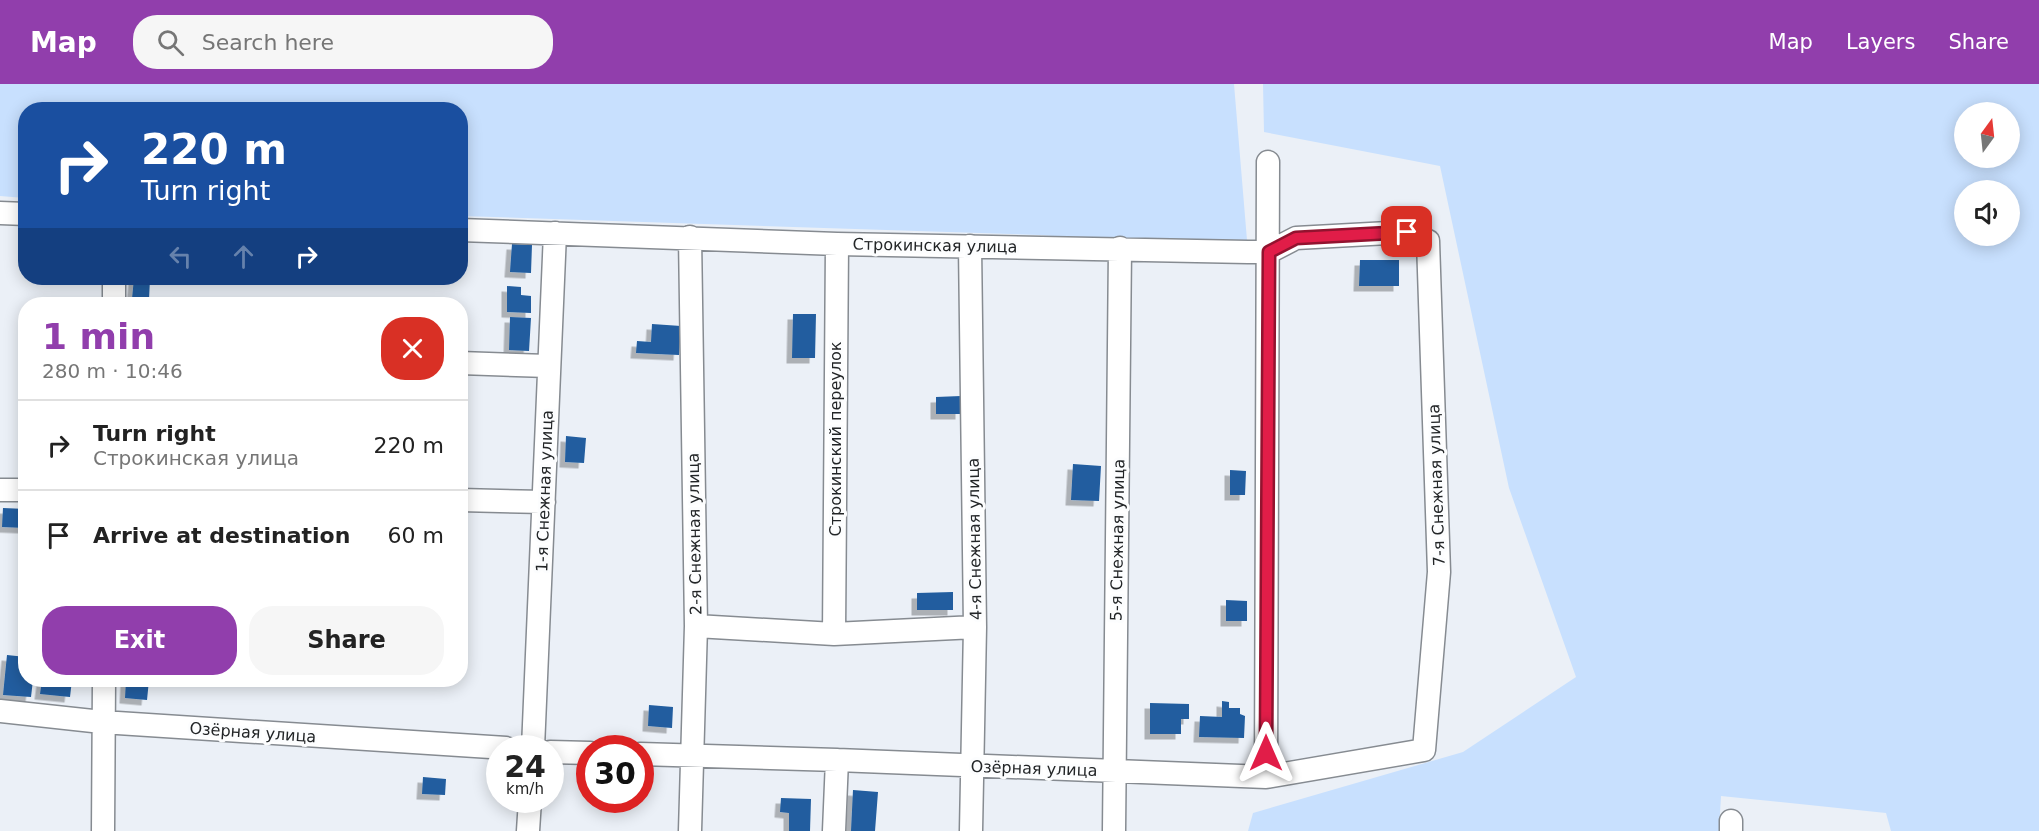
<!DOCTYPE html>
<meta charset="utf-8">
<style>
:root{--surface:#fff;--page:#f6f6f6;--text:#222;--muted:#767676;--line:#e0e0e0;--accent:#913eac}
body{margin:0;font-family:"DejaVu Sans",sans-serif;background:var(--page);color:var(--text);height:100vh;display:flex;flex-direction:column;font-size:22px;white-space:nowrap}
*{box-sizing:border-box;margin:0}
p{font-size:20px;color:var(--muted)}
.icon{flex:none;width:33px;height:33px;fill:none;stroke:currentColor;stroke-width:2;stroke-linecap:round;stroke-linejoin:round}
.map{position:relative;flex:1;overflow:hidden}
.panel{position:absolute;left:18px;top:213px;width:450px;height:390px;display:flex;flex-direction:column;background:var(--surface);border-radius:24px;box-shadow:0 3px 15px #0003}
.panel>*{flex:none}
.hud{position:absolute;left:18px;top:18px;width:450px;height:183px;border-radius:24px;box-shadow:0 3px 15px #0003;background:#1a4fa0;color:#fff;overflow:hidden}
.needle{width:39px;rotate:15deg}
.fabs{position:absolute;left:1954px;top:18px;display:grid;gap:12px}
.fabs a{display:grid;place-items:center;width:66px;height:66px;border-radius:50%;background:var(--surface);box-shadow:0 3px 15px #0003;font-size:30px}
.speed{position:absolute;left:486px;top:651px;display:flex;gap:12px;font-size:30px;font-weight:700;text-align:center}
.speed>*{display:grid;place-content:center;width:78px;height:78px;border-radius:50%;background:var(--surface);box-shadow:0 3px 15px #0003;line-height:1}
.speed small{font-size:15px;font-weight:400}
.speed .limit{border:9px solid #d22;background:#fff;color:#111}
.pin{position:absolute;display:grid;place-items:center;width:51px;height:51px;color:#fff;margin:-26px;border-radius:12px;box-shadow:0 3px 9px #0006}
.me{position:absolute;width:66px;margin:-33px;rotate:0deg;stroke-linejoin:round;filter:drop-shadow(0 0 4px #0008)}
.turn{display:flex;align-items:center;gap:21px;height:126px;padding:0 24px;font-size:27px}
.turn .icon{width:78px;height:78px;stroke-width:2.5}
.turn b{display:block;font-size:42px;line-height:51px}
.lanes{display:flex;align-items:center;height:57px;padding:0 24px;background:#0003;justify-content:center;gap:30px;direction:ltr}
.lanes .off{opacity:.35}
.round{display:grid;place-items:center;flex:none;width:63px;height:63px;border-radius:24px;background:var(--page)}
.headline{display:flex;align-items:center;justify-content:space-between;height:102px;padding:0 24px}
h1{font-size:36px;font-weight:700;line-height:45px;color:var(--accent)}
.primary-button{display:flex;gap:12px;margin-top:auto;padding:12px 24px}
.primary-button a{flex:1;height:69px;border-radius:24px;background:var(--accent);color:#fff;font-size:24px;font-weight:700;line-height:69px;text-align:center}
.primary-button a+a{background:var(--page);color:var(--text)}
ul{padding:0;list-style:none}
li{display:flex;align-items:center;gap:18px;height:90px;padding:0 24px;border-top:2px solid var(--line)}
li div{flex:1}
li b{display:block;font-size:22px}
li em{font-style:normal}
header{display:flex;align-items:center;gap:36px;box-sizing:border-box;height:84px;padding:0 30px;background:var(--accent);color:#fff}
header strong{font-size:28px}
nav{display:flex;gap:33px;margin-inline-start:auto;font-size:21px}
.search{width:420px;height:54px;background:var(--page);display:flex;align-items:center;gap:15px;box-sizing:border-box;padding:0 21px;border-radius:24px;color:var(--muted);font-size:22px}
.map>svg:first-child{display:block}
.green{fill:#c8e0fe;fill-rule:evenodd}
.building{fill:#205d9f;filter:url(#shadow)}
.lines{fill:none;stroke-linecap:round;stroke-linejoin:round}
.minor-casing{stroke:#868b91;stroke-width:25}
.minor{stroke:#fff;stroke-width:22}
.route-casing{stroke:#92132f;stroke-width:15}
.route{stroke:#e11d48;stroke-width:10}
.labels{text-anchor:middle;stroke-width:6;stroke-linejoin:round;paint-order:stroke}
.street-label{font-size:16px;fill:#222527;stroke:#fcfdfe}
</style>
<header>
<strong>Map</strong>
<div class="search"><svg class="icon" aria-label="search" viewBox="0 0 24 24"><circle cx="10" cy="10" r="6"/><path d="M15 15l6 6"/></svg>Search here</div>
<nav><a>Map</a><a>Layers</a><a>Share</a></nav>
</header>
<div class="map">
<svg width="2039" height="747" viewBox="0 0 2039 747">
<defs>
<filter id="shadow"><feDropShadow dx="-5.5" dy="5.5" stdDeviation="0" flood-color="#0004"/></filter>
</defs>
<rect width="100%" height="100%" fill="#ebf0f7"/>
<path class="green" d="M0,0H1234L1248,168L1040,151L461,132L460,26H26L25,114L0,112Z
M1263,0H2039V747H1891L1886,729L1721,712L1719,747H1248L1253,729L1463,668L1576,593L1509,404L1440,82L1264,48ZM1965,28H2010V74H1965ZM1965,106H2010V152H1965Z"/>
<path class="building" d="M512,160L532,161L531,189L510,188Z
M1360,176H1399V202H1359Z
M134,194H150L149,216L132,215Z
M507,202L521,203V211L531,212V229L507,228Z
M793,230H816L815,274H792Z
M510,233L531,234L529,267L509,266Z
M652,240L681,242L679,271L636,269L637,257L651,258Z
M961,312V330H936V313Z
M566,352L586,354L584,379L565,378Z
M1073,380L1101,382L1099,417L1071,416Z
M1230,386L1246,387L1245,411H1230Z
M3,424L26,425V444L2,443Z
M953,508V526H917V509Z
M1226,516L1247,517V537H1226Z
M7,571L26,573V596H33L31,613L3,611Z
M42,596H72L70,613L40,610Z
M126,596H149L147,616L125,614Z
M1222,617L1229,618V624H1240V630L1245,632L1244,654L1199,653L1200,632L1222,633Z
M1150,619L1189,620V635H1181V650H1150Z
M649,621L673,623L672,644L648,642Z
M423,693L446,695L445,711L422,710Z
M853,706L878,708L875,747H851Z
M781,714L811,715L810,747H789V729L780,728Z"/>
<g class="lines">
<g class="minor-casing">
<path id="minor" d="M0,129L26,130
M460,146L837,160L1248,168H1269L1296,154L1407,148L1428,157L1439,488L1424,666L1266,693L837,676L640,670
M690,153L696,542L690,747
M970,162L975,543L971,747
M114,194V220
M460,279L548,282
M0,406H26
M460,416L544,418
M696,542L834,550L975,543
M834,550L837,160
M0,627L102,638L506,664
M533,664L555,149
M550,668L590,669
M1266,693L1268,78
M103,747L104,596
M528,747L530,716
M834,747L837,676
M1114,747L1120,164
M1731,747V737"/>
</g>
<use href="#minor" class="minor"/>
</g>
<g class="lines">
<g class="route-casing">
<path id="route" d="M1266,669L1269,168L1296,154L1407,148"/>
</g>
<use href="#route" class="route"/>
</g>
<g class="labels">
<g class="street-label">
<text transform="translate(935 161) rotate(1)" y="6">Строкинская улица</text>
<text transform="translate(835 355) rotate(-90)" y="6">Строкинский переулок</text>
<text transform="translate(1436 401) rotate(-92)" y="6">7-я Снежная улица</text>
<text transform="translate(544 407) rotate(-88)" y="6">1-я Снежная улица</text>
<text transform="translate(694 450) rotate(-91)" y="6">2-я Снежная улица</text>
<text transform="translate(974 455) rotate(-91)" y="6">4-я Снежная улица</text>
<text transform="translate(1117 456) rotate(-89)" y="6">5-я Снежная улица</text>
<text transform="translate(253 648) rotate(4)" y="6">Озёрная улица</text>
<text transform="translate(1034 684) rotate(2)" y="6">Озёрная улица</text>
</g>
</g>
</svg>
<div class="fabs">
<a><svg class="needle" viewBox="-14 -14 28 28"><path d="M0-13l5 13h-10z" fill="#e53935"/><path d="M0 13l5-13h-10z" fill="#767676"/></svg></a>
<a><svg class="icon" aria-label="sound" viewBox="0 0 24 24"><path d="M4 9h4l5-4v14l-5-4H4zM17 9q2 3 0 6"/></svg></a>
</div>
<div class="speed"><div>24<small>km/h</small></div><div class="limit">30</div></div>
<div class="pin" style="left:1407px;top:148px;background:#d93025"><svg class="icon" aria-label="arrive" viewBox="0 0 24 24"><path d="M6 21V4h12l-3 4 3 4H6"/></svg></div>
<svg class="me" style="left:1266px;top:669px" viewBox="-20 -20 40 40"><path d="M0-17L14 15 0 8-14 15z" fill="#e11d48" stroke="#fff" stroke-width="4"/></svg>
<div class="hud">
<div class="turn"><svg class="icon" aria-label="right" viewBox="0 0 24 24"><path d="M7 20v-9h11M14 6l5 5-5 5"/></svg><div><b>220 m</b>Turn right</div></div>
<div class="lanes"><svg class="icon off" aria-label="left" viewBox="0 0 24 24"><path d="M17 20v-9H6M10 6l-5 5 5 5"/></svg><svg class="icon off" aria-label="ahead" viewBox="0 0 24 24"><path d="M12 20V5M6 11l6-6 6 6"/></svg><svg class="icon" aria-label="right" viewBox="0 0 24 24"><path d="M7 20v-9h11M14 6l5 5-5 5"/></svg></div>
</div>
<section class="panel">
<div class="headline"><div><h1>1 min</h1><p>280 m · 10:46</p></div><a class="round" style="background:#d93025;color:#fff"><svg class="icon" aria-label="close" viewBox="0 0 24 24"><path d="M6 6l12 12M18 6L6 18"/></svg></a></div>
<ul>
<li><svg class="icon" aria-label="right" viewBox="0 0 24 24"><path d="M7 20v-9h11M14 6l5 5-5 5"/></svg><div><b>Turn right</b><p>Строкинская улица</p></div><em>220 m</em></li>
<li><svg class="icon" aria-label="arrive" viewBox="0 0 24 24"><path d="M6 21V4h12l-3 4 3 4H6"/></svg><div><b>Arrive at destination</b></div><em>60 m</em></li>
</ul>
<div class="primary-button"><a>Exit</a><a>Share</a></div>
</section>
</div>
